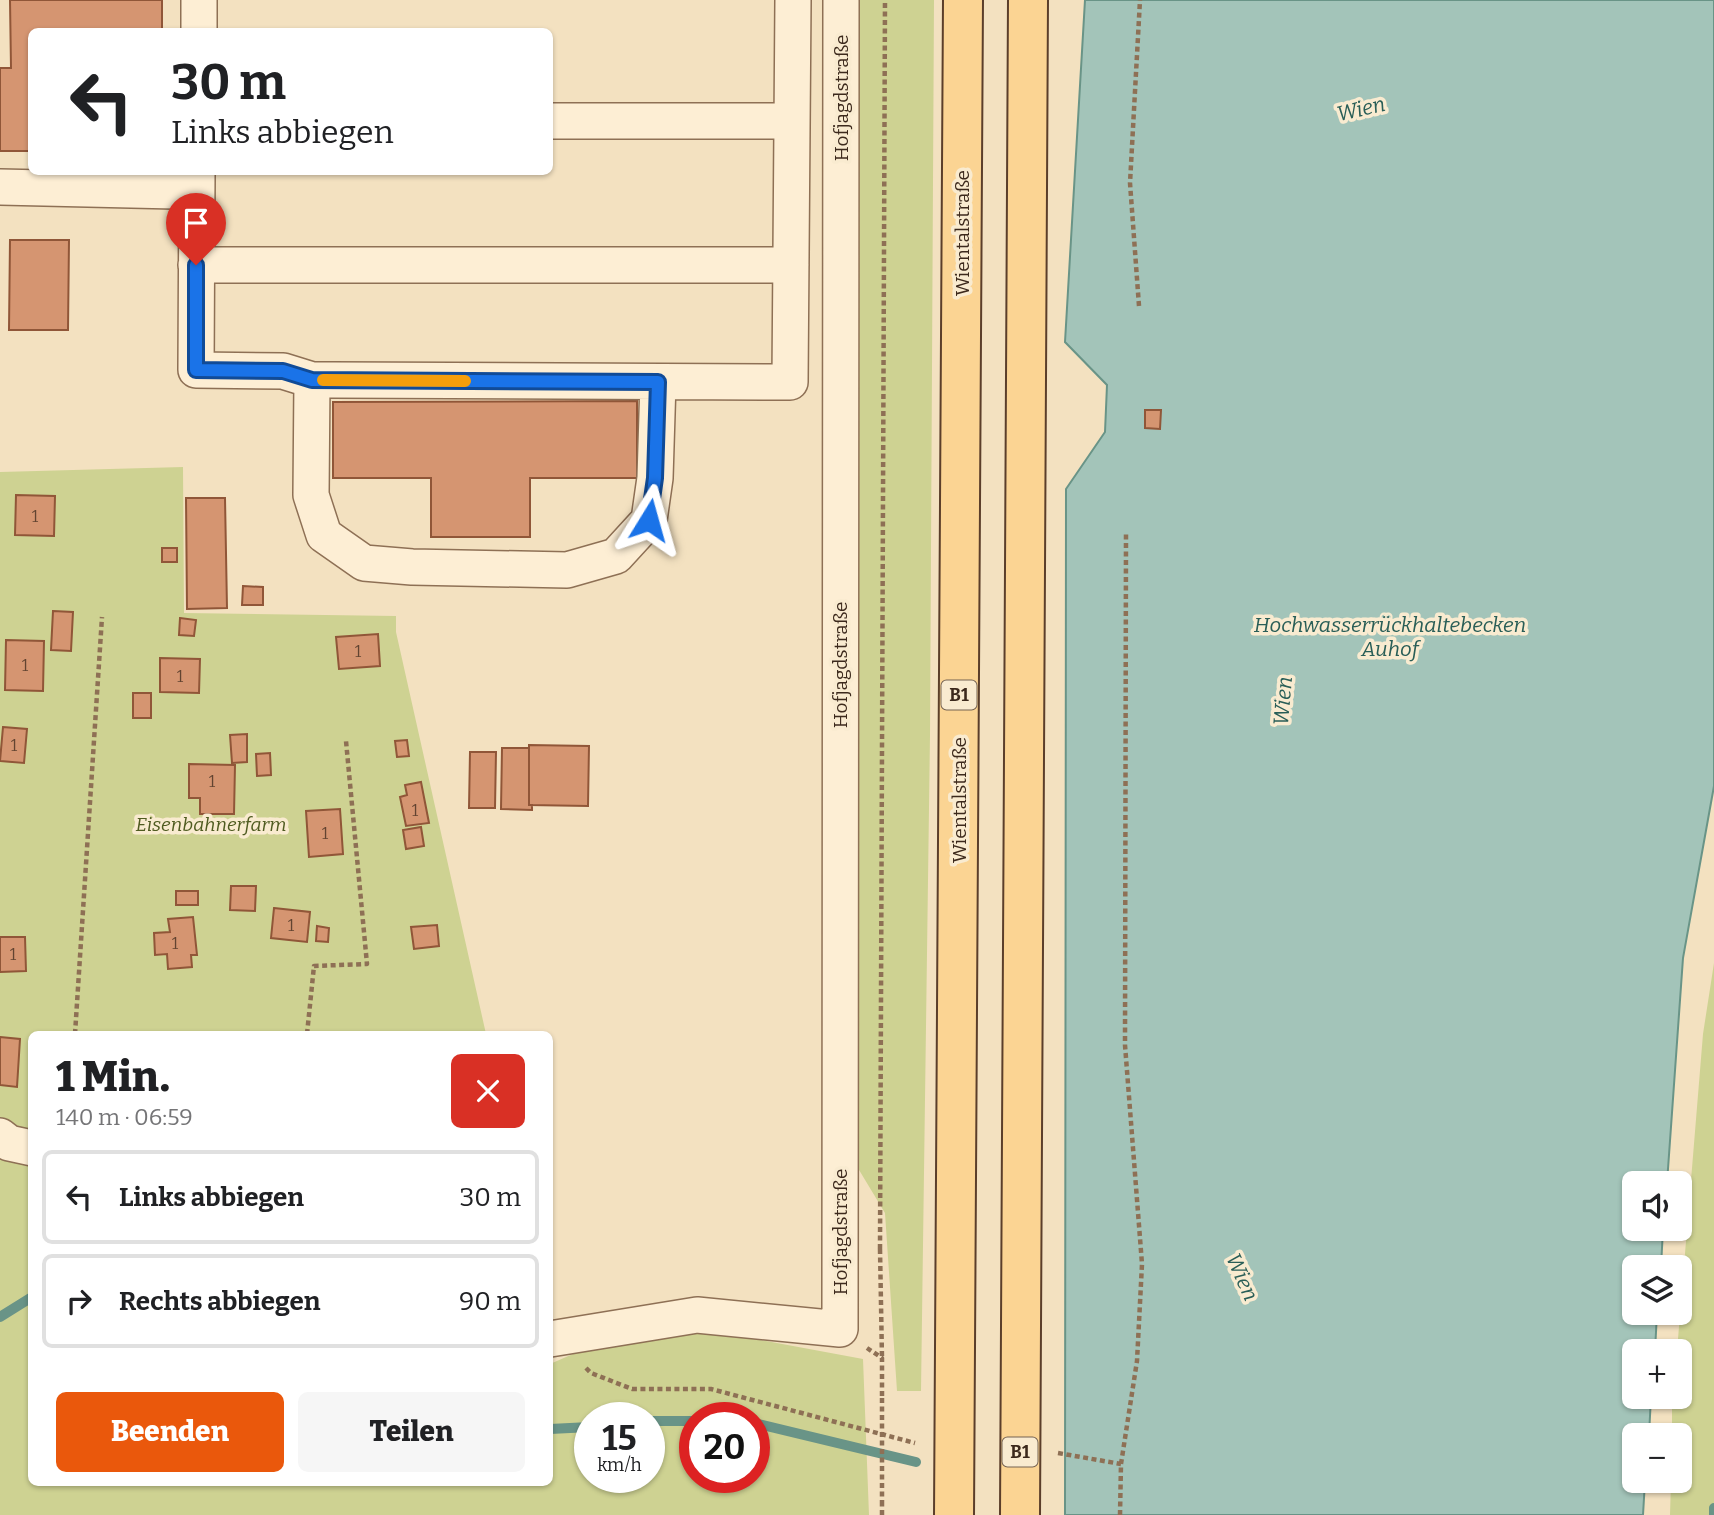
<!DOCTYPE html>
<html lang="de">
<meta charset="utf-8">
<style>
:root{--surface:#fff;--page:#f6f6f6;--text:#202124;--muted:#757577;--line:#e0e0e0;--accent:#ea580c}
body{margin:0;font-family:Bitter,serif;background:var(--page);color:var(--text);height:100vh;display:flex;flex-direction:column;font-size:26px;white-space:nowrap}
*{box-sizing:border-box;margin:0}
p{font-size:23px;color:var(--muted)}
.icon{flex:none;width:38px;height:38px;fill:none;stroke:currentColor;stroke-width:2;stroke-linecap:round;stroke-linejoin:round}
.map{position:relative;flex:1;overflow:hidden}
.side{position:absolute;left:28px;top:1031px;width:525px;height:455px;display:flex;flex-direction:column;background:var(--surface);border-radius:10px;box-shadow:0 2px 5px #0004}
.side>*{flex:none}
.banner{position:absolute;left:28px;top:28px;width:525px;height:147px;border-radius:10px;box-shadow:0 2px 5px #0004;background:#fff;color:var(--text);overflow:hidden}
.controls{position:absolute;left:1622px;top:1171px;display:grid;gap:14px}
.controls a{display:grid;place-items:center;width:70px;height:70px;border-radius:10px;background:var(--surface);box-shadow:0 2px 5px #0004;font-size:35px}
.speed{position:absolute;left:574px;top:1402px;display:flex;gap:14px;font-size:35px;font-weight:700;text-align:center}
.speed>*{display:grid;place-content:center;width:91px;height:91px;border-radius:50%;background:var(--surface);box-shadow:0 2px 5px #0004;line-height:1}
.speed small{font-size:18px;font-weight:400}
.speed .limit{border:10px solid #d22;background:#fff;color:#111}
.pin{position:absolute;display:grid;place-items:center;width:60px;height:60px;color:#fff;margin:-72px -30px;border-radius:50% 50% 50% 0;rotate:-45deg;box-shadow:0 0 7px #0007}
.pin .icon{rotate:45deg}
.me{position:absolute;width:77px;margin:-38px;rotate:8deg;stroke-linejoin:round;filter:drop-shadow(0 0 5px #0008)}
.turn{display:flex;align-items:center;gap:24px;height:147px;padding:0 28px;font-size:32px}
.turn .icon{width:91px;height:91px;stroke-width:2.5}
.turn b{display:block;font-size:49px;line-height:60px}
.round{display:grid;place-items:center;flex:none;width:74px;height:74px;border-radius:10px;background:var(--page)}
.overview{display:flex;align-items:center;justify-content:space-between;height:119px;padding:0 28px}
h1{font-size:42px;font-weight:800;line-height:52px}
.primary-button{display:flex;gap:14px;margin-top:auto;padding:14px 28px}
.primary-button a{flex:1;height:80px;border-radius:10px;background:var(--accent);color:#fff;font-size:28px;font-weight:800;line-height:80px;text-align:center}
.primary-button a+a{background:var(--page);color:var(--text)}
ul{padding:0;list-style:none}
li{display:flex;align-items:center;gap:21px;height:94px;margin:0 14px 10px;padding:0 14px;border:4px solid var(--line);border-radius:10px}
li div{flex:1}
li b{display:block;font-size:26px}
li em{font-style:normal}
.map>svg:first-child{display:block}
.green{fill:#ced292;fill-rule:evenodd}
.water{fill:#a3c4b9;stroke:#699487;stroke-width:2}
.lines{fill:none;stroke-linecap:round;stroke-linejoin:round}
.stream{stroke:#699487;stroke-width:10}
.building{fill:#d59571;stroke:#905638;stroke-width:2}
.minor-casing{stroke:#8e7055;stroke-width:38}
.major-casing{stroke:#5b3e2a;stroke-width:42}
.path{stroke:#8e7055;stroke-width:4.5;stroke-dasharray:5 3.5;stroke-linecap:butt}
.minor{stroke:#fdeed4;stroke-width:35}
.major{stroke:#fbd493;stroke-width:38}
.path-bridge{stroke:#8e7055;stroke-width:4.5;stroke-dasharray:5 3.5;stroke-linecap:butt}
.route-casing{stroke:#114b97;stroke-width:18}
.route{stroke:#1a73e8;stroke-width:12}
.slow{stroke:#f59e0b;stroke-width:12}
.labels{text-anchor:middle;stroke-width:7;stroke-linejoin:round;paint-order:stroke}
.number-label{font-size:16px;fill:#624431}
.shield{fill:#f9ebd0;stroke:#756352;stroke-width:2}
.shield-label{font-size:18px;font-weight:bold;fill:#3c291c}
.street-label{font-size:19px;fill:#3c291c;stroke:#f9ebd0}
.park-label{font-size:19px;font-style:italic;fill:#4f5b20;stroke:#f9ebd0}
.water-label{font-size:21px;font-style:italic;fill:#295e57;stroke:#f9ebd0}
</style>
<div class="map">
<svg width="1714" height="1515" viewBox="0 0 1714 1515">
<rect width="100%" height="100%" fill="#f3e1c0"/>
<path class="green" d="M857,0H934L930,735L921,1391H897L885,1213L847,1150L853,954L859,858L856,420L859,247Z
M183,467L184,613L396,616V632L486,1034H32V1482H550V1364L589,1347L706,1330L863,1359L869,1515H0V472ZM590,1418H649V1477H590ZM695,1418H754V1477H695Z
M1714,963V1515H1670L1671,1481L1680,1480V1435H1672V1401L1673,1397L1680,1396V1351H1677L1703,1034Z"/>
<path class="water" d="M1085,0H1714V786L1683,958L1667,1183H1634V1228L1663,1229L1661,1267H1634V1312L1657,1313L1655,1351H1634V1396L1651,1397L1649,1435H1634V1480L1645,1481L1643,1515H1065L1066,489L1105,432L1107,385L1065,342Z"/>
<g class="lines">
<path class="stream" d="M0,1317L32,1297
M649,1421H695
M754,1423L916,1462
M550,1429L590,1427
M1714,1515V1508"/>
</g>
<path class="building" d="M10,0H162V32H32V151H0V68H11Z
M10,240H69L68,330H9Z
M637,401V478H530V537H431V478H333V402Z
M1145,410H1161L1160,429L1145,428Z
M16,495L55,496L54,536L15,535Z
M186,498H225L227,608L187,609Z
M162,548H177V562H162Z
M243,586L263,587V605H242Z
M53,611L73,612L71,651L51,650Z
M180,618L196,620L194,636L179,635Z
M378,634L380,666L339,669L336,637Z
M6,640L44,641L43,691L5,690Z
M160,658L200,659L199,693L160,692Z
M133,693H151V718H133Z
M3,727L27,729L24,763L0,761Z
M247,734V762L232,763L230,735Z
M407,740L409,756L397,757L395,741Z
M529,745L589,746L588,806L529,805Z
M502,748H529V805H532V810L501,809Z
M470,752H496L495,808H469Z
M270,753L271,775L257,776L256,754Z
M189,764L235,765L234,814H200V798H189Z
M421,782L429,823L406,826L400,797L407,795L405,785Z
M340,809L343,854L309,857L306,811Z
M421,827L424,846L406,849L403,830Z
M231,886H256L255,911L230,910Z
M176,891H198V905H176Z
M274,908L310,912L307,942L271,938Z
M193,917L197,955H191L192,967L168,969L167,954L155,955L154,933L170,932L168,919Z
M437,925L439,946L414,949L411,927Z
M317,926L329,928L328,942L316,941Z
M0,937H25L26,971L0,972Z
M0,1037L20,1039L17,1087L0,1085Z"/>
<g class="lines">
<g class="minor-casing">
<path id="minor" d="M199,32V0
M550,121H792
M197,172L196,370L283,371L312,380
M0,187L175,191V172
M196,265H791
M658,382L655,478L649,520L616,556L567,570L412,567L364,563L324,535L311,495L312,380H333L790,382L793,0
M0,1136L9,1143L32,1148
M550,1339L697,1315L840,1329L841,0"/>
</g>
<g class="major-casing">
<path id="major" d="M954,1515L963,0
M1020,1515L1028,0"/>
</g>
<path class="path" d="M1139,306L1130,183L1140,0
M75,1034L102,617
M307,1034L314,966L367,964L346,741
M880,1249L885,0
M880,1249L882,1358
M867,1348L882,1358V1398
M586,1368L591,1373L632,1389H711L915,1443
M1058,1453L1121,1464
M882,1515V1505
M1120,1515L1121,1464L1137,1361L1142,1264L1125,1045L1126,532"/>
<use href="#minor" class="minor"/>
<use href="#major" class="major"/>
<path class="path-bridge" d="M882,1505V1398"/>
</g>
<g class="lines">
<g class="route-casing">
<path id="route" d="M196,265V370L283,371L312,380L658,382L655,478L649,520"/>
</g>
<use href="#route" class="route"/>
<path class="slow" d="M323,380L465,381"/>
</g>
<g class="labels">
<g class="number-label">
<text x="35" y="522">1</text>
<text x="358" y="657">1</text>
<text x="25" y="671">1</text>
<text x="180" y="682">1</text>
<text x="14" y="751">1</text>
<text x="212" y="787">1</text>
<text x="415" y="816">1</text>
<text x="325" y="839">1</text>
<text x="291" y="931">1</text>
<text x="175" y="949">1</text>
<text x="13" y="960">1</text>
</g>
<g class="shield">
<rect x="941.5" y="680.5" width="35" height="29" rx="5"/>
<rect x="1002.5" y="1437.5" width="35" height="29" rx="5"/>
</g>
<g class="shield-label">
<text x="959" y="701">B1</text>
<text x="1020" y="1458">B1</text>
</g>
<g class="street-label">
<text transform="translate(841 98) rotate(-90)" y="7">Hofjagdstraße</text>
<text transform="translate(962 233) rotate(-90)" y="7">Wientalstraße</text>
<text transform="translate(840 665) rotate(-90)" y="7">Hofjagdstraße</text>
<text transform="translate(959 800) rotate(-90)" y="7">Wientalstraße</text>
<text transform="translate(840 1232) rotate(-90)" y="7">Hofjagdstraße</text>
</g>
<g class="park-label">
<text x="211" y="831">Eisenbahnerfarm</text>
</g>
<g class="water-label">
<text transform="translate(1361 109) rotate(-13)" y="7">Wien</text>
<text x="1390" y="632">Hochwasserrückhaltebecken<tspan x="1390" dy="24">Auhof</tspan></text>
<text transform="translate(1283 701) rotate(-85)" y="7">Wien</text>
<text transform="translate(1242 1277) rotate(66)" y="7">Wien</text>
</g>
</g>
</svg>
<div class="controls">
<a><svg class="icon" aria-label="sound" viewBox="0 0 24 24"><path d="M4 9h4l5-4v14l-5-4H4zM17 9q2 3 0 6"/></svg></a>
<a><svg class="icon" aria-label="layers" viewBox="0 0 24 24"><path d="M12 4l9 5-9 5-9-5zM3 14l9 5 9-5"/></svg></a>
<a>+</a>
<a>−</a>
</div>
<div class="speed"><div>15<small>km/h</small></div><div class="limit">20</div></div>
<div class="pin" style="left:196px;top:265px;background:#d93025"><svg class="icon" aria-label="arrive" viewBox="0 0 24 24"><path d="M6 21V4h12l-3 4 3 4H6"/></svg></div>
<svg class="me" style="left:649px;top:520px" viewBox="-20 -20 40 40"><path d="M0-17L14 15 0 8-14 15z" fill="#1a73e8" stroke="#fff" stroke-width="4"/></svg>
<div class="banner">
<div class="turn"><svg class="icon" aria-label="left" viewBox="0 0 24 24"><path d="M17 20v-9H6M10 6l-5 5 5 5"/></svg><div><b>30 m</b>Links abbiegen</div></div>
</div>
<section class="side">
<div class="overview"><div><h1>1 Min.</h1><p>140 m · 06:59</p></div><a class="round" style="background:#d93025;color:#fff"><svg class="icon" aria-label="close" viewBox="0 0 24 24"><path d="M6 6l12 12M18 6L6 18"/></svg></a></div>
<ul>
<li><svg class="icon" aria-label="left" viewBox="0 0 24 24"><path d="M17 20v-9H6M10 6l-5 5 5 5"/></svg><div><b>Links abbiegen</b></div><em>30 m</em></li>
<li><svg class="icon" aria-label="right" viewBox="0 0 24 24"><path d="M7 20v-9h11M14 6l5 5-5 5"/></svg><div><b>Rechts abbiegen</b></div><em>90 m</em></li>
</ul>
<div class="primary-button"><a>Beenden</a><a>Teilen</a></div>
</section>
</div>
